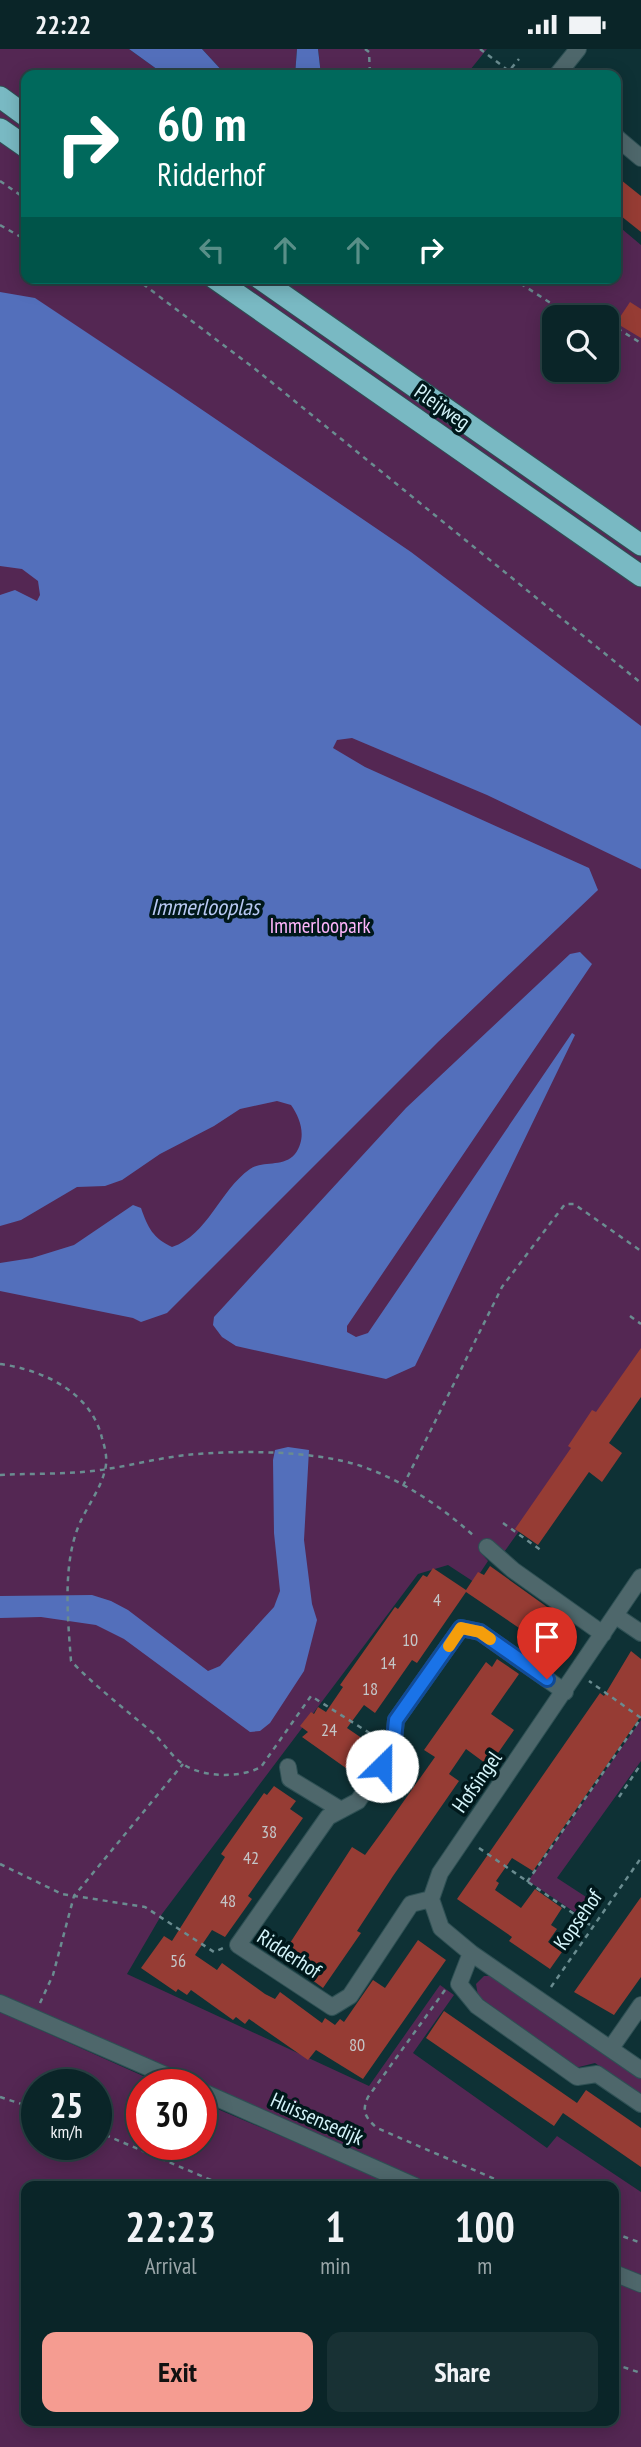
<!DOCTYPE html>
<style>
:root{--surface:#0a2528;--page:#183134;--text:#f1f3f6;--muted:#99a5a8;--line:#2a4245;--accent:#f59c91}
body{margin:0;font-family:"PT Sans Narrow",sans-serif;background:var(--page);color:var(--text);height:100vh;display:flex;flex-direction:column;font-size:26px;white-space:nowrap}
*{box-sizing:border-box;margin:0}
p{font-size:23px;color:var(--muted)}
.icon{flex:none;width:38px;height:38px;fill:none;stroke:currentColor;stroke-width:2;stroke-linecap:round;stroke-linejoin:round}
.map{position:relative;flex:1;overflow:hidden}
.drawer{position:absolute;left:21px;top:2132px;width:598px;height:245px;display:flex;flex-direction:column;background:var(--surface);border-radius:14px;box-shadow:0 4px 18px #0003,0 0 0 2px var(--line)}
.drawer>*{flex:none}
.guide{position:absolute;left:21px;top:21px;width:600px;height:214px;border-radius:14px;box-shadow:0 4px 18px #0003,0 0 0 2px var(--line);background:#00695c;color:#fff;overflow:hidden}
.buttons{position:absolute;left:542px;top:256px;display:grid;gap:14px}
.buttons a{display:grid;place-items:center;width:77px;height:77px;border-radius:14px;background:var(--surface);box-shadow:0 4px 18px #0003,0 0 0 2px var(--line);font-size:35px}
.speed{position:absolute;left:21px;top:2020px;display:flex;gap:14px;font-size:35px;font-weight:700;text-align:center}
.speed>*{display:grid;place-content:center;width:91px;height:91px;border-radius:50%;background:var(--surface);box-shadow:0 4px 18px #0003,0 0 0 2px var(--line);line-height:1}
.speed small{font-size:18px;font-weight:400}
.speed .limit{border:10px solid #d22;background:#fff;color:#111}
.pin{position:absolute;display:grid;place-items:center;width:60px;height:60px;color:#fff;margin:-72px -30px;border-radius:50% 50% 50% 0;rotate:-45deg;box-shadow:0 0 7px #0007}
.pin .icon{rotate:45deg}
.me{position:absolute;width:77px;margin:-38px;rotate:23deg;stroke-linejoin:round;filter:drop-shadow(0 0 5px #0008)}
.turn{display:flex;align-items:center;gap:24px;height:147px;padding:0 21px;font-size:32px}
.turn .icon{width:91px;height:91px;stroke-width:2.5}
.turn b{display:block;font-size:49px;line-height:60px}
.lanes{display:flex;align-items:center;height:66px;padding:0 21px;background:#0003;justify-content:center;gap:35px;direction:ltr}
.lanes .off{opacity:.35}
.eta{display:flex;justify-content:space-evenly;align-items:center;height:119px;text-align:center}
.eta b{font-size:42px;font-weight:600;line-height:49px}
.cta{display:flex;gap:14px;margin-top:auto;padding:14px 21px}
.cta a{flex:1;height:80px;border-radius:14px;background:var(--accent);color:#111;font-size:28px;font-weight:600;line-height:80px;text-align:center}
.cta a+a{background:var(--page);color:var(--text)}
.status{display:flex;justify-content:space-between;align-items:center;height:49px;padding:0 35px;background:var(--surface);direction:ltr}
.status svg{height:19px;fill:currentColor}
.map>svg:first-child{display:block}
.green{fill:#542753;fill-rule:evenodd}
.water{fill:#536fbb}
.building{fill:#963c34}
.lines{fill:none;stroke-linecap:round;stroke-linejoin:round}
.street-casing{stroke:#2e5054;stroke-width:18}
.highway-casing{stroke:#2e5054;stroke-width:23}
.path{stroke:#6a8c90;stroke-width:2.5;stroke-dasharray:5 5;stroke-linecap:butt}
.street{stroke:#4e676b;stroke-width:16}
.highway{stroke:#79b9c3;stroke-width:21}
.route-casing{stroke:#114b97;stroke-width:18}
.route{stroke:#1a73e8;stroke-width:12}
.slow{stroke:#f59e0b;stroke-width:12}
.labels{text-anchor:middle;stroke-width:7;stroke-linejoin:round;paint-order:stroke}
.number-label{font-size:18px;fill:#c4c6c8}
.street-label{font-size:21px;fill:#d4f4f9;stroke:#00181b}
.park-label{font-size:21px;fill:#fdb5fb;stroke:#00181b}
.water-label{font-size:23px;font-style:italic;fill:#b8c9f3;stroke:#00181b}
</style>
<div class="status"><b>22:22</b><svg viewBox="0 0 49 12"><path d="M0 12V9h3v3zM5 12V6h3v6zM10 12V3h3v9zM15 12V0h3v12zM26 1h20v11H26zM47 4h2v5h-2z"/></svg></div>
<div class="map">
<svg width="641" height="2398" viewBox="0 0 641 2398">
<rect width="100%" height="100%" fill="#0e3135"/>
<path class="green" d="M0,0H129L165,26H26V229H616V175L641,196V1311L502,1506L492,1502L482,1505L488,1512L474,1533L448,1516L418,1525L162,1865L127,1925L369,2037L440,1936L454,1946L413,2004L547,2099L557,2087L641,2143V2230L614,2219V2137H430L0,1949ZM555,268H607V320H555Z
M202,0H297L295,26H226Z
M318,0H487L466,26H321Z
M641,1671V1712L557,1829L600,1857L588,1872L528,1832Z
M484,1927H495L641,2026V2046L595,2014L575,2019L478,1947L476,1935Z
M0,1963L161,2035H142V2095H201V2053L398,2137H26V2371H614V2231L641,2243V2398H0ZM37,2035H96V2095H37Z"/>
<path class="water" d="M129,0H202L226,26H165Z
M297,0H318L321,26H295Z
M0,243L35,249L173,341L411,503L641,677V820L487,746L352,689L337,691L333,699L365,718L589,819L598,841L438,993L167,1264L141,1273L133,1269L0,1242V1214L32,1209L74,1196L133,1156L141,1159C148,1179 153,1189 172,1198C208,1186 219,1142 250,1120C263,1111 283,1119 295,1105C307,1089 301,1070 291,1056L277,1052L240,1060L214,1077L160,1105L122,1131L105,1137L77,1138L21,1171L0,1177V546L15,541L37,552L40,546L38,532L22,520L0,517Z
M580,903L592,915L347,1277V1283L356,1288L368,1284L572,984L575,986L415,1317L386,1330L236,1297L222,1288L213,1276L214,1268L406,1059L570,905Z
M288,1398L309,1401L304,1491L312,1555L317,1571L304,1622L270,1674L260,1682L250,1683L124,1590L96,1576L41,1568L0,1569V1547L92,1546L111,1552L128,1561L208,1622L220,1617L274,1558L280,1542L274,1484L273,1411L275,1401Z"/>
<path class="building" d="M616,127L641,147V183L616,163Z
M630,253L641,260V289L616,274Z
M641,1299V1348L609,1394L622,1404L602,1433L589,1423L538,1496L515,1480L571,1399L568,1397L592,1361L596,1363Z
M490,1517L568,1573L564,1578L571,1583L565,1593L572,1598L561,1613L550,1606L553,1602L466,1543L417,1614L412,1611L375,1664L364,1656L347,1679L372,1696L367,1703L375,1708L360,1729L302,1688L308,1683L300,1677L311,1663L314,1665L318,1658L326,1663L343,1638L340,1636L395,1558L398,1560L423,1526L427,1528L433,1519L466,1541L478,1523L484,1526Z
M631,1602L641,1610V1667L533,1822L512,1809L496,1832L499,1834L495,1841L521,1859L535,1840L562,1859L551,1876L557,1880L548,1893L562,1903L550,1920L509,1892L512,1888L457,1850L600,1644L604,1647Z
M497,1610L519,1625L491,1665L514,1681L489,1717L466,1700L449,1725L459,1732L393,1827L357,1882L361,1884L323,1939L281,1908L352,1798L365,1806L384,1780L435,1708L424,1701L486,1613L492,1618Z
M274,1737L296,1752L290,1760L303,1769L248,1847L252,1850L225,1888L212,1881L195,1906L217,1921L222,1914L265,1945L275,1950L280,1943L322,1974L325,1969L335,1976L340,1970L344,1973L373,1931L385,1939L418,1891L446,1911L363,2030L316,2001L308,2011L249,1970L245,1975L236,1968L233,1971L191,1941L187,1946L178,1940L176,1943L141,1919L164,1887L172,1892L225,1808L221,1805L264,1744L267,1746Z
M641,1848V1928L614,1966L574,1943Z
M444,1962L577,2054L586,2041L641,2079V2118L563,2064L554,2077L426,1989Z"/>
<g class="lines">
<g class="street-casing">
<path id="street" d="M557,26L578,0
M616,88L641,109
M487,1498L513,1521L603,1585
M641,1528L440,1824L431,1850L441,1879L471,1904L641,2021
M616,1567L641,1584
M288,1718L290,1730L341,1761
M431,1850L411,1855L350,1947L332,1958L238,1896L328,1768L358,1752L393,1700L396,1671L461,1579L480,1583L565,1643
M471,1904L459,1935L477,1957L577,2028L597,2025L641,2055
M0,1954L186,2035
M611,1999L641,1956
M201,2042L415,2137
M614,2224L641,2235"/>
</g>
<g class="highway-casing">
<path id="highway" d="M0,48L26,67
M0,80L26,98
M214,229L641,527
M259,229L641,496"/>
</g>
<path class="path" d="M365,0L369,3L370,26
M480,0L509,22L519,10
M0,132L26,150
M0,176L26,191
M135,229L259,323L641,634
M512,229L572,268
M607,281L618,280L641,294
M630,1267L641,1275
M0,1315C43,1321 91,1343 102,1389C105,1399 108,1410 105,1421C100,1443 83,1462 76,1484C63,1523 68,1572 71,1612C97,1639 125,1660 153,1684C163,1693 172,1708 183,1715C203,1729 241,1729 261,1718L311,1647L379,1690
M0,1426C35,1424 72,1426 107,1420C133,1416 159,1409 186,1406C237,1401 312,1401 361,1417C402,1431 442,1458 474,1487
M403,1437L502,1238L565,1155H574L641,1202
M503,1474L542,1502
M619,1748L641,1715
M479,1799L593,1878
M0,1815L62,1845L145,1858L214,1903L223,1899
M527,1833L641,1669L589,1632
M551,1938L641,1809
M445,1941L368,2048C361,2063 366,2069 377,2079L511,2137
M40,1954L53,1926L74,1847L183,1715
M0,2048L37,2060
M96,2082L225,2137
M614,2184L641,2194
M614,2315L641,2324"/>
<use href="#street" class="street"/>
<use href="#highway" class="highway"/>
</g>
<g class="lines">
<g class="route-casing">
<path id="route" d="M382,1717L393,1700L396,1671L461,1579L480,1583L547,1630"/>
</g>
<use href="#route" class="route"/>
<path class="slow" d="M449,1597L461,1579L480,1583L490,1590"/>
</g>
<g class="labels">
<g class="number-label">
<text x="437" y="1557">4</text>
<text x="410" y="1597">10</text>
<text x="388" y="1620">14</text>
<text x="370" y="1646">18</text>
<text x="329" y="1687">24</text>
<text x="269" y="1789">38</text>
<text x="251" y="1815">42</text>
<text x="228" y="1858">48</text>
<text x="178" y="1918">56</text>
<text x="357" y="2002">80</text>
</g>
<g class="street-label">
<text transform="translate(442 358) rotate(35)" y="7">Pleijweg</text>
<text transform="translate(477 1733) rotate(-55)" y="7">Hofsingel</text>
<text transform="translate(578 1871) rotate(-55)" y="7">Kopsehof</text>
<text transform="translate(289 1905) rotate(33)" y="7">Ridderhof</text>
<text transform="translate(317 2070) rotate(24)" y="7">Huissensedijk</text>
</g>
<g class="park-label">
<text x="320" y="884">Immerloopark</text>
</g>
<g class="water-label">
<text x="205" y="866">Immerlooplas</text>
</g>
</g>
</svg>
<div class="buttons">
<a><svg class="icon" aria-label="search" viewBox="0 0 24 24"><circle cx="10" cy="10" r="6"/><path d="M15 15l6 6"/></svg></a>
</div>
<div class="speed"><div>25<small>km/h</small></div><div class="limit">30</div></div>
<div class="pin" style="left:547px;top:1630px;background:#d93025"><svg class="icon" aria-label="arrive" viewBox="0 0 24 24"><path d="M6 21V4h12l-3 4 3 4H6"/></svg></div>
<svg class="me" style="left:382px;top:1717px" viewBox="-20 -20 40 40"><circle r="19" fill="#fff"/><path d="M0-13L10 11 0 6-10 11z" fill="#1a73e8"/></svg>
<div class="guide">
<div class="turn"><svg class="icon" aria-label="right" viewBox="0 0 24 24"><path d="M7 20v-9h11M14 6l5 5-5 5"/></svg><div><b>60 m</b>Ridderhof</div></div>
<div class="lanes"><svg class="icon off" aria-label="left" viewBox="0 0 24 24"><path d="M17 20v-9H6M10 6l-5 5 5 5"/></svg><svg class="icon off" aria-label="ahead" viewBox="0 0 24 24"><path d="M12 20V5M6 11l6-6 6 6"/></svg><svg class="icon off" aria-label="ahead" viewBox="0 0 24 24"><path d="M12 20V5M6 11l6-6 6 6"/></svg><svg class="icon" aria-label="right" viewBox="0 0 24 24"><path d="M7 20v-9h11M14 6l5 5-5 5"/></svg></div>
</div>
<section class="drawer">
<div class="eta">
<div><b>22:23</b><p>Arrival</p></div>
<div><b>1</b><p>min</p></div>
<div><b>100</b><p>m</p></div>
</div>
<div class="cta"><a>Exit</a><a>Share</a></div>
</section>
</div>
